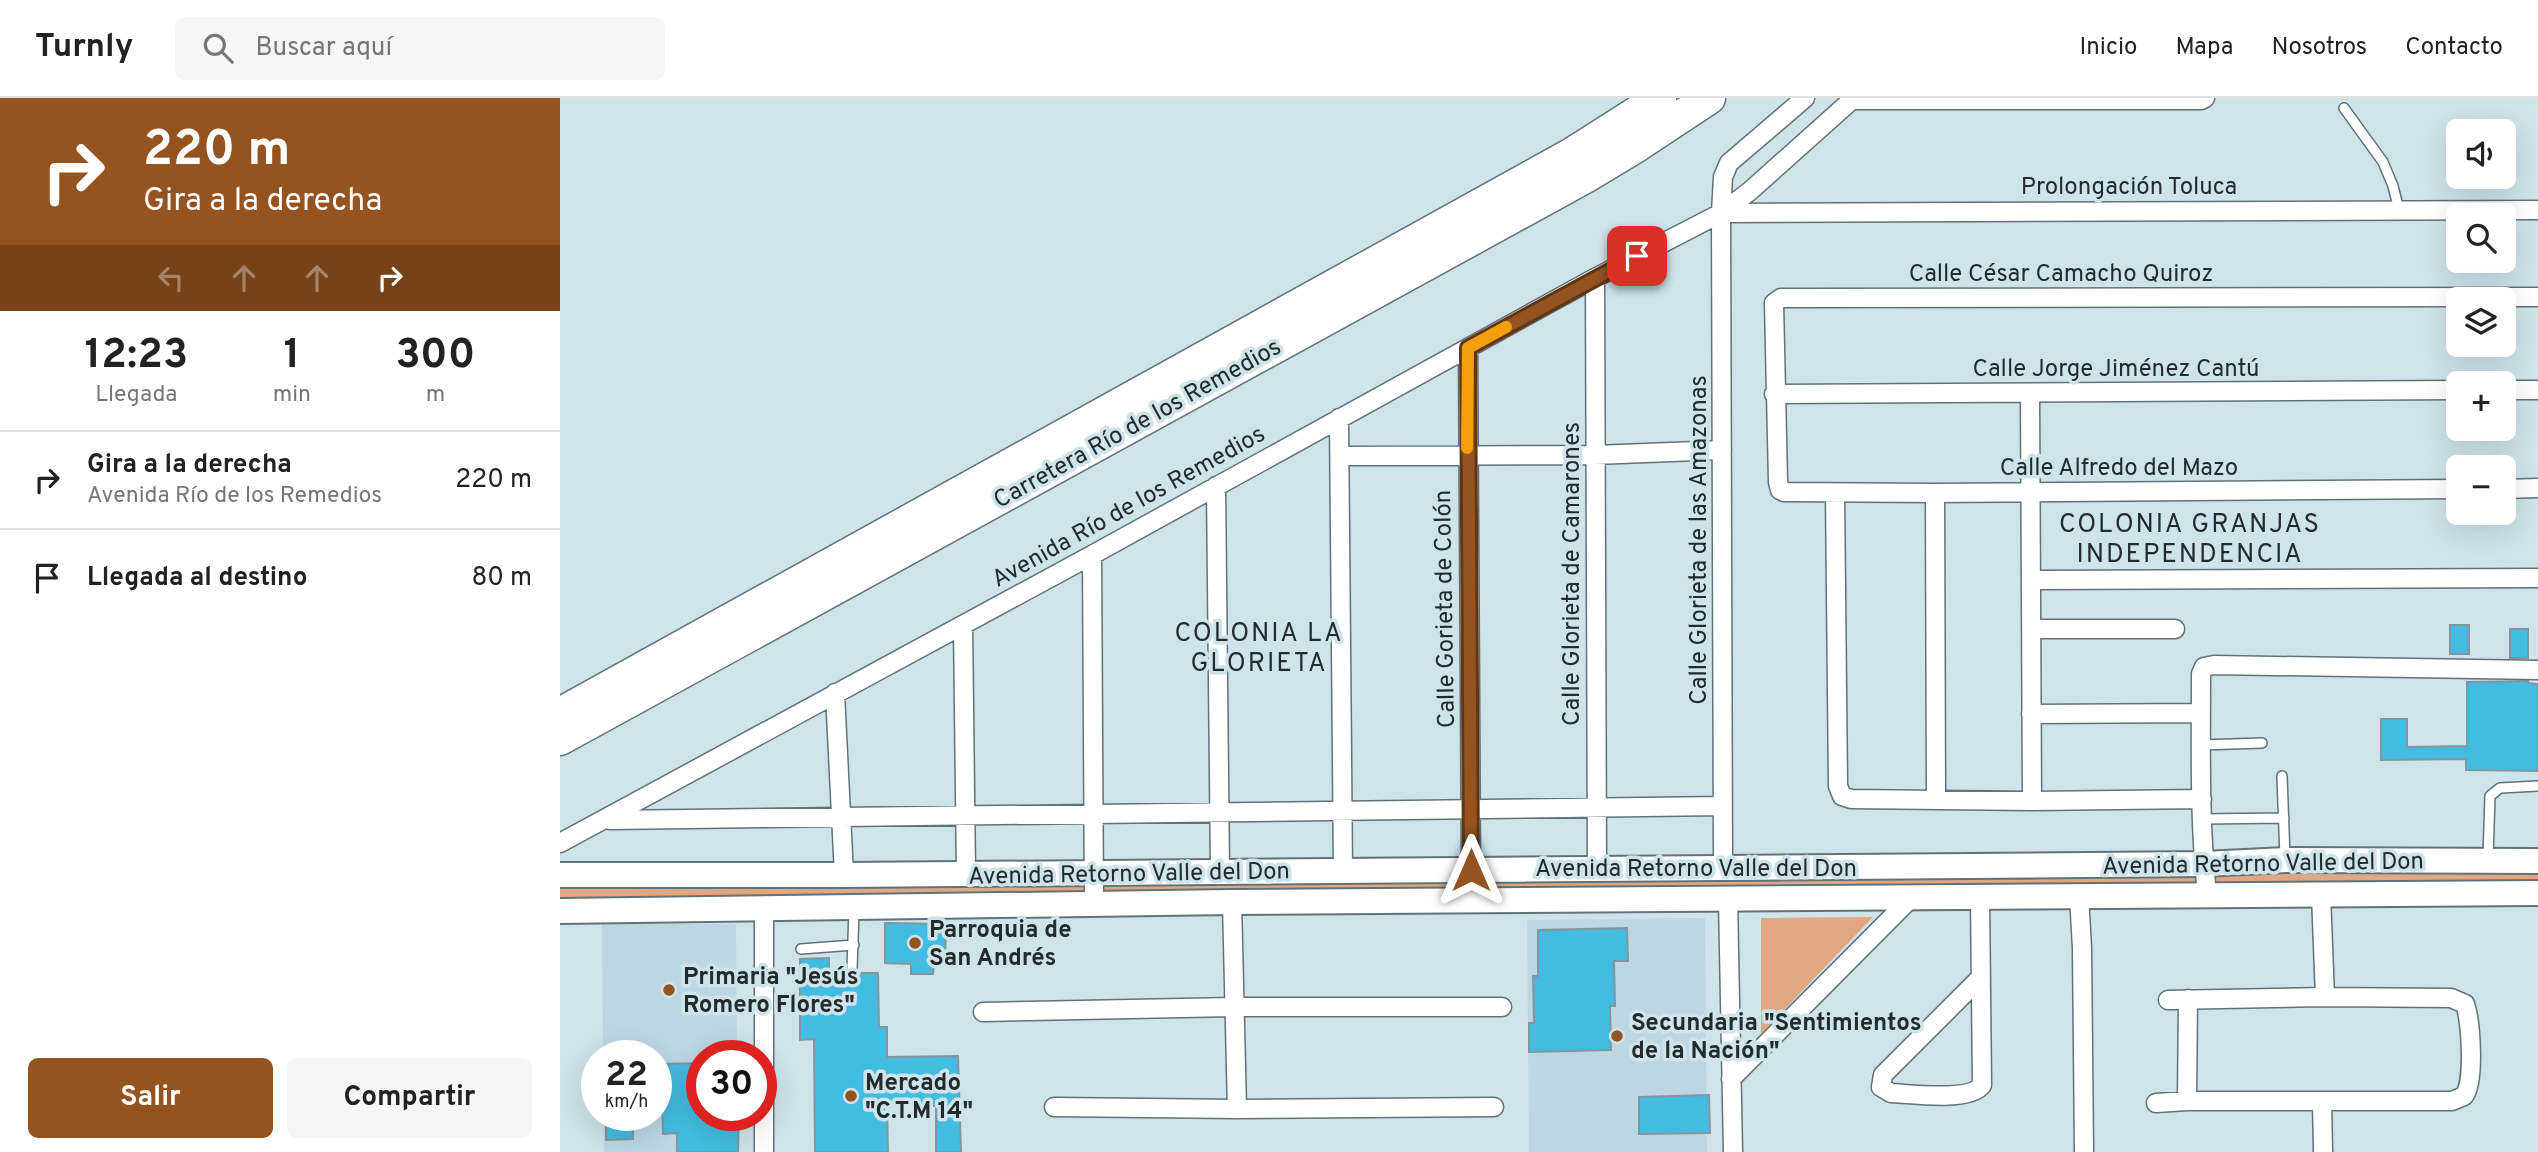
<!DOCTYPE html>
<html lang="es">
<meta charset="utf-8">
<style>
:root{--surface:#fff;--page:#f6f6f6;--text:#222;--muted:#767676;--line:#e0e0e0;--accent:#94531f}
body{margin:0;font-family:Overpass,sans-serif;background:var(--page);color:var(--text);height:100vh;display:flex;flex-direction:column;font-size:26px;white-space:nowrap}
*{box-sizing:border-box;margin:0}
p{font-size:23px;color:var(--muted)}
.icon{flex:none;width:38px;height:38px;fill:none;stroke:currentColor;stroke-width:2;stroke-linecap:round;stroke-linejoin:round}
.map{position:relative;flex:1;overflow:hidden}
.sheet{display:flex;flex-direction:column;background:var(--surface);width:560px}
.sheet>*{flex:none}
.banner{background:#94531f;color:#fff;overflow:hidden}
.fabs{position:absolute;left:1886px;top:21px;display:grid;gap:14px}
.fabs a{display:grid;place-items:center;width:70px;height:70px;border-radius:10px;background:var(--surface);box-shadow:0 7px 28px #0002;font-size:35px}
.speed{position:absolute;left:21px;top:942px;display:flex;gap:14px;font-size:35px;font-weight:700;text-align:center}
.speed>*{display:grid;place-content:center;width:91px;height:91px;border-radius:50%;background:var(--surface);box-shadow:0 7px 28px #0002;line-height:1}
.speed small{font-size:18px;font-weight:400}
.speed .limit{border:10px solid #d22;background:#fff;color:#111}
.pin{position:absolute;display:grid;place-items:center;width:60px;height:60px;color:#fff;margin:-30px;border-radius:14px;box-shadow:0 4px 10px #0006}
.me{position:absolute;width:77px;margin:-38px;rotate:0deg;stroke-linejoin:round;filter:drop-shadow(0 0 5px #0008)}
.turn{display:flex;align-items:center;gap:24px;height:147px;padding:0 28px;font-size:32px}
.turn .icon{width:91px;height:91px;stroke-width:2.5}
.turn b{display:block;font-size:49px;line-height:60px}
.lanes{display:flex;align-items:center;height:66px;padding:0 28px;background:#0003;justify-content:center;gap:35px;direction:ltr}
.lanes .off{opacity:.35}
.eta{display:flex;justify-content:space-evenly;align-items:center;height:119px;text-align:center}
.eta b{font-size:42px;font-weight:700;line-height:49px}
.action{display:flex;gap:14px;margin-top:auto;padding:14px 28px}
.action a{flex:1;height:80px;border-radius:10px;background:var(--accent);color:#fff;font-size:28px;font-weight:700;line-height:80px;text-align:center}
.action a+a{background:var(--page);color:var(--text)}
ul{padding:0;list-style:none}
li{display:flex;align-items:center;gap:21px;height:98px;padding:0 28px;border-top:2px solid var(--line)}
li div{flex:1}
li b{display:block;font-size:26px}
li em{font-style:normal}
header{display:flex;align-items:center;gap:42px;box-sizing:border-box;height:98px;padding:0 35px;background:var(--surface);border-bottom:2px solid var(--line)}
header strong{font-size:33px}
nav{display:flex;gap:38px;margin-inline-start:auto;font-size:24px}
.search{width:490px;height:63px;background:var(--page);display:flex;align-items:center;gap:18px;box-sizing:border-box;padding:0 24px;border-radius:10px;color:var(--muted);font-size:26px}
main{display:flex;flex:1;min-height:0}
.map>svg:first-child{display:block}
.built{fill:#bcd7e2}
.green{fill:#e0a882}
.building{fill:#43bce2;stroke:#83959d;stroke-width:2}
.lines{fill:none;stroke-linecap:round;stroke-linejoin:round}
.lane-casing{stroke:#617279;stroke-width:12}
.street-casing{stroke:#617279;stroke-width:21}
.secondary-casing{stroke:#617279;stroke-width:28}
.highway-casing{stroke:#617279;stroke-width:35}
.lane{stroke:#fff;stroke-width:9}
.street{stroke:#fff;stroke-width:18}
.secondary{stroke:#fff;stroke-width:24}
.highway{stroke:#fff;stroke-width:32}
.route-casing{stroke:#603614;stroke-width:18}
.route{stroke:#94531f;stroke-width:12}
.slow{stroke:#f59e0b;stroke-width:12}
.poi-dot{fill:#94531f;stroke:#cfe3eb;stroke-width:2.5}
.labels{text-anchor:middle;stroke-width:7;stroke-linejoin:round;paint-order:stroke}
.street-label{font-size:24px;fill:#232b2e;stroke:#cfe3eb}
.poi-label{font-size:24px;font-weight:bold;fill:#232b2e;stroke:#cfe3eb;text-anchor:start}
.neighbourhood-label{font-size:26px;letter-spacing:2px;fill:#232b2e;stroke:#cfe3eb}
</style>
<header>
<strong>Turnly</strong>
<div class="search"><svg class="icon" aria-label="search" viewBox="0 0 24 24"><circle cx="10" cy="10" r="6"/><path d="M15 15l6 6"/></svg>Buscar aquí</div>
<nav><a>Inicio</a><a>Mapa</a><a>Nosotros</a><a>Contacto</a></nav>
</header>
<main>
<section class="sheet">
<div class="banner">
<div class="turn"><svg class="icon" aria-label="right" viewBox="0 0 24 24"><path d="M7 20v-9h11M14 6l5 5-5 5"/></svg><div><b>220 m</b>Gira a la derecha</div></div>
<div class="lanes"><svg class="icon off" aria-label="left" viewBox="0 0 24 24"><path d="M17 20v-9H6M10 6l-5 5 5 5"/></svg><svg class="icon off" aria-label="ahead" viewBox="0 0 24 24"><path d="M12 20V5M6 11l6-6 6 6"/></svg><svg class="icon off" aria-label="ahead" viewBox="0 0 24 24"><path d="M12 20V5M6 11l6-6 6 6"/></svg><svg class="icon" aria-label="right" viewBox="0 0 24 24"><path d="M7 20v-9h11M14 6l5 5-5 5"/></svg></div>
</div>
<div class="eta">
<div><b>12:23</b><p>Llegada</p></div>
<div><b>1</b><p>min</p></div>
<div><b>300</b><p>m</p></div>
</div>
<ul>
<li><svg class="icon" aria-label="right" viewBox="0 0 24 24"><path d="M7 20v-9h11M14 6l5 5-5 5"/></svg><div><b>Gira a la derecha</b><p>Avenida Río de los Remedios</p></div><em>220 m</em></li>
<li><svg class="icon" aria-label="arrive" viewBox="0 0 24 24"><path d="M6 21V4h12l-3 4 3 4H6"/></svg><div><b>Llegada al destino</b></div><em>80 m</em></li>
</ul>
<div class="action"><a>Salir</a><a>Compartir</a></div>
</section>
<div class="map">
<svg width="1978" height="1054" viewBox="0 0 1978 1054">
<rect width="100%" height="100%" fill="#cfe3eb"/>
<path class="built" d="M1145,820L1147,1054H969L967,822Z
M42,826H176L177,957H142V1017H178V1054H44L43,1017H96V957H43Z"/>
<path class="green" d="M1978,768V785L0,802V782Z
M1313,819L1201,936V820Z"/>
<path class="building" d="M1890,527H1909V556H1890Z
M1950,531H1968V560H1950Z
M1968,583V585L1978,586V673L1906,672V661L1821,662V621H1847V649L1907,648V584Z
M325,825L386,826L385,867H374L373,876H351V866L325,865Z
M1067,830L1068,863H1054L1055,908H1050L1051,952L969,954V925H974L973,878H978V832Z
M269,860V875H287L292,878L298,875H318L319,929H327V959L398,958L401,1054H376V1008H327L328,1054H255L254,941L240,942V861Z
M142,965V1017H179L178,1054H117V1035L103,1036L102,999H96V966Z
M1149,997L1150,1035L1079,1036V999Z
M46,1017H73V1041L46,1042Z"/>
<g class="lines">
<g class="lane-casing">
<path id="lane" d="M1784,10L1823,64L1833,88L1839,112
M1641,647L1702,645
M1722,678L1725,760
M1642,721L1724,720
M1928,760L1930,698L1940,690L1978,688
M241,851L294,847
M292,871L294,812"/>
</g>
<g class="street-casing">
<path id="street" d="M1292,2H1641L1645,0
M1161,115L1978,112
M1035,180L1037,771
M908,250L911,772
M1944,292H1978
M1470,295L1472,703
M1214,296L1899,292
M779,320L783,773
M781,358L1035,357L1162,352
M656,388L660,774
M1899,391L1375,395L1224,394L1220,392L1218,384L1214,205L1221,200L1978,199
M1944,391L1978,390
M1275,395L1278,688L1282,698L1291,701L1472,703L1642,701
M1375,395L1376,700
M532,457L534,807
M1472,482L1978,480
M403,527L406,776
M1471,531H1615
M275,595L284,777
M1471,616L1641,615
M50,722L1163,708
M0,745L532,457L1035,180L1161,115L1190,93L1294,0
M1163,770L1161,115L1163,79L1169,65L1245,0
M1647,796C1639,723 1641,649 1641,576L1644,569L1654,567L1978,572
M1761,797L1765,899
M1519,798L1522,850L1524,1054
M1420,799L1422,987C1410,1004 1352,996 1331,995L1321,989L1323,977L1421,879
M1168,801L1173,1054
M672,804L677,1011
M204,810V1054
M423,914L673,909H942
M1171,981L1353,798
M1627,1003L1628,901
M1762,1003L1763,1054
M1596,1005L1627,1003H1892L1904,998C1915,984 1911,924 1905,906L1891,900L1765,899L1608,902
M494,1009L677,1011L934,1009"/>
</g>
<g class="secondary-casing">
<path id="secondary" d="M0,777H284L1163,770L1644,766L1726,762L1978,763
M0,813L672,804L1978,795"/>
</g>
<g class="highway-casing">
<path id="highway" d="M0,616L1012,56L1100,0
M0,641L1025,79L1078,47L1149,0"/>
</g>
<use href="#lane" class="lane"/>
<use href="#street" class="street"/>
<use href="#secondary" class="secondary"/>
<use href="#highway" class="highway"/>
</g>
<g class="lines">
<g class="route-casing">
<path id="route" d="M911,772L908,250L1077,158"/>
</g>
<use href="#route" class="route"/>
<path class="slow" d="M907,350L908,250L946,229"/>
</g>
<g class="poi-dot">
<circle cx="355" cy="845" r="7"/>
<circle cx="109" cy="892" r="7"/>
<circle cx="1057" cy="938" r="7"/>
<circle cx="291" cy="998" r="7"/>
</g>
<g class="labels">
<g class="street-label">
<text x="1569" y="96">Prolongación Toluca</text>
<text x="1501" y="183">Calle César Camacho Quiroz</text>
<text x="1556" y="278">Calle Jorge Jiménez Cantú</text>
<text transform="translate(577 325) rotate(-29)" y="8">Carretera Río de los Remedios</text>
<text x="1559" y="377">Calle Alfredo del Mazo</text>
<text transform="translate(568 408) rotate(-29)" y="8">Avenida Río de los Remedios</text>
<text transform="translate(1138 442) rotate(-90)" y="8">Calle Glorieta de las Amazonas</text>
<text transform="translate(1011 476) rotate(-90)" y="8">Calle Glorieta de Camarones</text>
<text transform="translate(884 511) rotate(-91)" y="8">Calle Gorieta de Colón</text>
<text transform="translate(1703 765) rotate(-1)" y="8">Avenida Retorno Valle del Don</text>
<text x="1136" y="778">Avenida Retorno Valle del Don</text>
<text transform="translate(569 775) rotate(-1)" y="8">Avenida Retorno Valle del Don</text>
</g>
<g class="poi-label">
<text x="369" y="839">Parroquia de<tspan x="369" dy="28">San Andrés</tspan></text>
<text x="123" y="886">Primaria "Jesús<tspan x="123" dy="28">Romero Flores"</tspan></text>
<text x="1071" y="932">Secundaria "Sentimientos<tspan x="1071" dy="28">de la Nación"</tspan></text>
<text x="305" y="992">Mercado<tspan x="305" dy="28">"C.T.M 14"</tspan></text>
</g>
<g class="neighbourhood-label">
<text x="1630" y="434">COLONIA GRANJAS<tspan x="1630" dy="30">INDEPENDENCIA</tspan></text>
<text x="699" y="543">COLONIA LA<tspan x="699" dy="30">GLORIETA</tspan></text>
</g>
</g>
</svg>
<div class="fabs">
<a><svg class="icon" aria-label="sound" viewBox="0 0 24 24"><path d="M4 9h4l5-4v14l-5-4H4zM17 9q2 3 0 6"/></svg></a>
<a><svg class="icon" aria-label="search" viewBox="0 0 24 24"><circle cx="10" cy="10" r="6"/><path d="M15 15l6 6"/></svg></a>
<a><svg class="icon" aria-label="layers" viewBox="0 0 24 24"><path d="M12 4l9 5-9 5-9-5zM3 14l9 5 9-5"/></svg></a>
<a>+</a>
<a>−</a>
</div>
<div class="speed"><div>22<small>km/h</small></div><div class="limit">30</div></div>
<div class="pin" style="left:1077px;top:158px;background:#d93025"><svg class="icon" aria-label="arrive" viewBox="0 0 24 24"><path d="M6 21V4h12l-3 4 3 4H6"/></svg></div>
<svg class="me" style="left:911px;top:772px" viewBox="-20 -20 40 40"><path d="M0-17L14 15 0 8-14 15z" fill="#94531f" stroke="#fff" stroke-width="4"/></svg>
</div>
</main>
